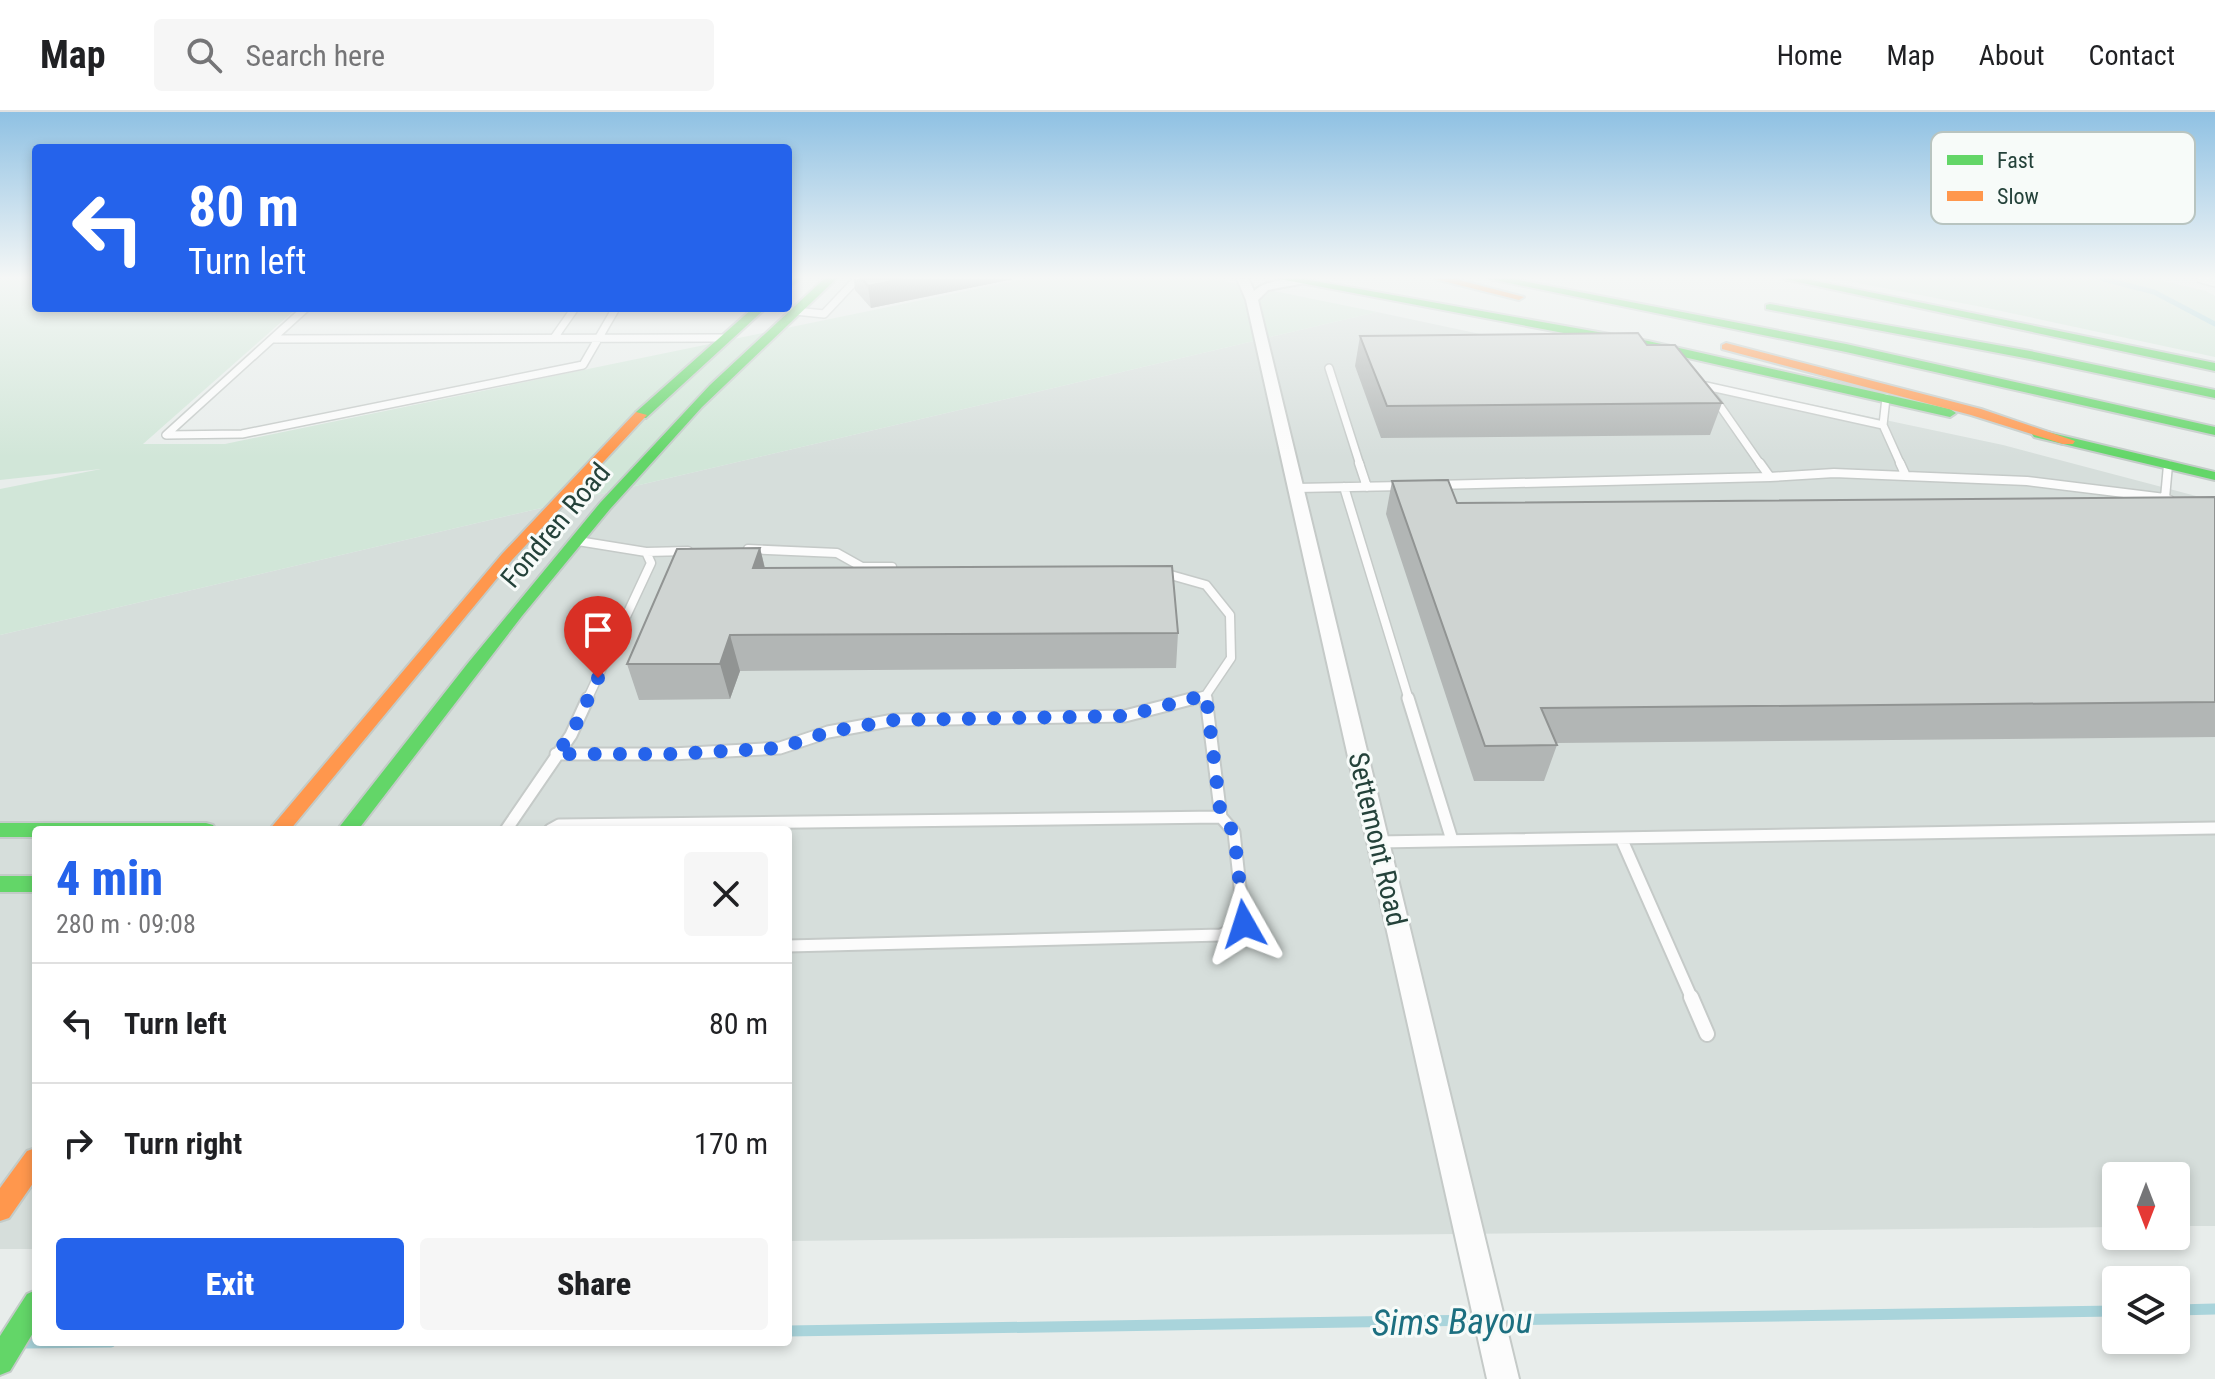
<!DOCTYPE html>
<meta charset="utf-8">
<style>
:root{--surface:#fff;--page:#f6f6f6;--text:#202124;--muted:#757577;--line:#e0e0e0;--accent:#2563eb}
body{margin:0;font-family:"Roboto Condensed",sans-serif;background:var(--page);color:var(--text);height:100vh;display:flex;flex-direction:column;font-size:30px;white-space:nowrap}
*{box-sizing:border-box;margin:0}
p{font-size:26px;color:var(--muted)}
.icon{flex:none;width:44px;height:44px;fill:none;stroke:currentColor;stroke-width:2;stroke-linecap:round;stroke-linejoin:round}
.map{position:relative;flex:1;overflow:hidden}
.panel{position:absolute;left:32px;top:714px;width:760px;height:520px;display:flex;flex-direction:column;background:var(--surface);border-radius:8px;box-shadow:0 4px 12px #0003}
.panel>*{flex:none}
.hud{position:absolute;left:32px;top:32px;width:760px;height:168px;border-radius:8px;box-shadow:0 4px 12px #0003;background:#2563eb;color:#fff;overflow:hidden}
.needle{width:52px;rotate:180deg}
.tools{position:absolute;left:2102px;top:1050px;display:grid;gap:16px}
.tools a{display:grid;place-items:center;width:88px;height:88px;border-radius:8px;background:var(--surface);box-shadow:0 4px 12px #0003;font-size:40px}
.pin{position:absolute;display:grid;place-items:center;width:68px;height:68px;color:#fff;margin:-82px -34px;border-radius:50% 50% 50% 0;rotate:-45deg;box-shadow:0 0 8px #0007}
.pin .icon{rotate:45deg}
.me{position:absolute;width:88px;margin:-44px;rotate:354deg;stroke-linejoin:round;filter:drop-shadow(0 0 6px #0008)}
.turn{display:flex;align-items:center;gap:28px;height:168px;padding:0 24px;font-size:36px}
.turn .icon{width:104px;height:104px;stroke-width:2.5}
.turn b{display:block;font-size:56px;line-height:68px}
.round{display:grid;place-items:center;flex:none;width:84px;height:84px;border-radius:8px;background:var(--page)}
.headline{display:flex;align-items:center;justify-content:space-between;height:136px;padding:0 24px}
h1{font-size:48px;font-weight:800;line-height:60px;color:var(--accent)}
.action{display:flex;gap:16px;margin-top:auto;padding:16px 24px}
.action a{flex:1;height:92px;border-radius:8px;background:var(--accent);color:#fff;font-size:32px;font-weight:800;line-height:92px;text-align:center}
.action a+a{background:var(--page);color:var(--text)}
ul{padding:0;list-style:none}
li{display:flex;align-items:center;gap:24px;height:120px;padding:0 24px;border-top:2px solid var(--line)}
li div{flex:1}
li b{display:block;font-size:30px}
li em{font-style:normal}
header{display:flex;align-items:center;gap:48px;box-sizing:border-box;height:112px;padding:0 40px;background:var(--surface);border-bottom:2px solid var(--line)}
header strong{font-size:38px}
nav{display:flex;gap:44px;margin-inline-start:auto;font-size:28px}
.search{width:560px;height:72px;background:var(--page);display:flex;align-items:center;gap:20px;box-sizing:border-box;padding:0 28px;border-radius:8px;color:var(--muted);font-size:30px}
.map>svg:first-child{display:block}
.built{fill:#d6dedb}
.green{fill:#d1e6d8}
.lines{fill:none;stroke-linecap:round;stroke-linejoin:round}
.stream-far1{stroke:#a9d4db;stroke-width:5}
.stream{stroke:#a9d4db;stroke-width:11}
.lane-far3-casing{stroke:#c5cac8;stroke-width:10}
.lane-far2-casing{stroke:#c5cac8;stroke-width:11}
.lane-far1-casing{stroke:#c5cac8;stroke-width:15}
.lane-casing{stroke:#c5cac8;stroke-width:18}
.street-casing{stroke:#c5cac8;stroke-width:4}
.fast-casing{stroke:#c3cbc8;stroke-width:4}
.slow-casing{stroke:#c3cbc8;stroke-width:4}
.lane-far3{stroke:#fcfcfc;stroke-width:7}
.lane-far2{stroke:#fcfcfc;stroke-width:8}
.lane-far1{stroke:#fcfcfc;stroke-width:11}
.lane{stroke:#fcfcfc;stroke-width:14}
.street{fill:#fcfcfc;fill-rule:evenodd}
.fast{fill:#63d668;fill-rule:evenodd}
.slow{fill:#ff974d;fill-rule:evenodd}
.wall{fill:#b2b6b5}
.shaded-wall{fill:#919493}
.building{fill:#cfd4d2;stroke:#919493;stroke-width:2}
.route{stroke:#2563eb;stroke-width:14;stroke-dasharray:0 25.2}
.labels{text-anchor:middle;stroke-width:6;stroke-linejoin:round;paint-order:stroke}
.street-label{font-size:28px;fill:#24423a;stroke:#f7fbf9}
.near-water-label{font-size:36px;font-style:italic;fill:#1c6f80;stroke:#f7fbf9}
.key{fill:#f7fbf9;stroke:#b8c4c0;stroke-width:2}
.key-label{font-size:22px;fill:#24423a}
</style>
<header>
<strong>Map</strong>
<div class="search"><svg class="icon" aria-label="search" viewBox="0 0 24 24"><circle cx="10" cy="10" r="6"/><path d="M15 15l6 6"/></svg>Search here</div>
<nav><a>Home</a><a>Map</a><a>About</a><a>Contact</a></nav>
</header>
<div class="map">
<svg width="2215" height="1267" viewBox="0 0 2215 1267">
<rect width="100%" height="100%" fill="#e8edeb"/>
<path class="built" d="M1377,200L2003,333L2215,389V1114H2176V1064H2116V1115L788,1129V718H36V1137H0V523Z"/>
<path class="green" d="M0,167H36V196H297L143,332H225L1024,167H1214L1377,200L0,523V377L101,357L0,368Z
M1837,167H2155L2206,179L2215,184V245L1987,196Z"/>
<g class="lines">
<path class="stream-far1" d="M2103,167L2154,180L2215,212"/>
<path class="stream" d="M2176,1198L2215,1197
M1497,1208L2116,1199
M788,1219L1483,1208
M27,1231L111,1230"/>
<g class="lane-far3-casing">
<path id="lane-far3" d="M2201,167L2215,171
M306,196L166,323L242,322L583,253L616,196
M795,199L824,202L857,167
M554,226L575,196
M272,227L723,226
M1329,256L1360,353
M1886,286L1883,313L1901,353
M1761,353L1706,274L1883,313"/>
</g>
<g class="lane-far2-casing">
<path id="lane-far2" d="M1359,351L1367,375
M1900,351L1906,364L2027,369L2165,386
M2168,353L2165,386L2170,388
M1770,365L1834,361L1906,364
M1436,373L1770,365L1760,351
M1344,375L1409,588
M1296,376L1404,374
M578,429L646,440L651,451L587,588
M748,437L837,441L862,455H892
M646,440L688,439
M1160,460L1206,473L1230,503L1231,546L1206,583L1188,588
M1206,583L1207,588"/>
</g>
<g class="lane-far1-casing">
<path id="lane-far1" d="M1206,586L1221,705
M1408,586L1452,728
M556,642H672L780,636L828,620L894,608L1125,604L1195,586
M506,718L571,623L588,586
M550,718L559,713L1221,705L1234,720L1244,812L1221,823L788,834
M1621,726L1692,887
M1378,730L2215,716"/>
</g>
<g class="lane-casing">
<path id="lane" d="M1691,885L1707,922"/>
</g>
<g class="street-casing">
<path id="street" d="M1237,167H1249L1254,179C1264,168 1297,164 1310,170L1268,178L1258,188L1519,1267H1487L1246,188Z"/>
</g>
<g class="fast-casing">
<path id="fast" d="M788,167H800L788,176Z
M824,167H836L702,295L610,397L522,504L358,718H337L468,551L600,391L710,273Z
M1280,167H1304L1648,229L1950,297L1956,301L1950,305L1648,237Z
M1490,167H1513L1846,232L2215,315V323L1846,240Z
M1784,167H1806L2215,251V259Z
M1770,192L2030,239L2215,278V286L2030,247L1766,197V193Z
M753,196H766L646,306H636V300Z
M2039,318L2215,360V368L2034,325L2032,322Z
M0,711H206L213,713L216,718H36V725H0Z
M0,764H36V780H0Z
M36,1178V1216L10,1259L0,1263V1224L27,1182Z"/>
</g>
<g class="slow-casing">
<path id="slow" d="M1435,167H1455L1524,185L1519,188Z
M1726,231L1981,297L2075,329L2073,332H2063L1971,303L1722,237V233Z
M636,300L647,303L512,448L290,718H269L502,442Z
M36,1036V1067L9,1106L0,1109V1076L27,1039Z"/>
</g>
<use href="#lane-far3" class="lane-far3"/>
<use href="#lane-far2" class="lane-far2"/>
<use href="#lane-far1" class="lane-far1"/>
<use href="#lane" class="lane"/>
<use href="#street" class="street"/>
<use href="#fast" class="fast"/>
<use href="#slow" class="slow"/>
</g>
<path class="wall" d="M854,167H1013L871,196L855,178Z
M1360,224L1647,233L1722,291L1710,323L1381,326L1355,254Z
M1392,369L1457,391L2215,385V625L1556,631L1557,633L1544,669H1474L1386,402Z
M760,436L765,456L1178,521L1176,556L740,559L730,587L639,588L627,552Z"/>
<path class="shaded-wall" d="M903,167H1013L871,196L868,174Z
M760,436L768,470L753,456Z
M730,523L740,559L730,587L720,552Z"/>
<path class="building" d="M862,167H903L868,174Z
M1638,221L1647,233H1675L1722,291L1387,294L1360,224Z
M1448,368L1457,391L2215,385V590L1541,596L1557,633L1485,634L1392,369Z
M760,436L753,456L1172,454L1178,521L730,523L720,552H627L677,437Z"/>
<linearGradient id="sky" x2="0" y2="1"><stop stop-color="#8fc1e3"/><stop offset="0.48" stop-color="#f5f7f6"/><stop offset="1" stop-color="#f5f7f6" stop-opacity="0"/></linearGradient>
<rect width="2215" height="345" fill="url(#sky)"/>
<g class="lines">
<path class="route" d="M598,566L571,623L556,642H672L780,636L828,620L894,608L1125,604L1206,583L1221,705L1234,720L1244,812"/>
</g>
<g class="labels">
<g class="street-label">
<text transform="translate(555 413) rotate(-50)" y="10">Fondren Road</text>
<text transform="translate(1378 727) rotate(77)" y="10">Settemont Road</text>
</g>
<g class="near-water-label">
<text transform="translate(1452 1209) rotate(-1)" y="13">Sims Bayou</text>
</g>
</g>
<rect x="1931" y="20" width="264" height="92" rx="12" class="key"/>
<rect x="1947" y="43" width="36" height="10" fill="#63d668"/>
<rect x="1947" y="79" width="36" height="10" fill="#ff974d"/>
<g class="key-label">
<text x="1997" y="56">Fast</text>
<text x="1997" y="92">Slow</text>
</g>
</svg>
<div class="tools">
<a><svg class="needle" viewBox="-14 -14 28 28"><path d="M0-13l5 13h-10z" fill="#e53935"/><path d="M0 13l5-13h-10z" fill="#757577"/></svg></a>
<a><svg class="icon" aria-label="layers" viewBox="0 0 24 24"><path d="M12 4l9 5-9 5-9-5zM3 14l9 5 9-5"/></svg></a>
</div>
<div class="pin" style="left:598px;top:566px;background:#d93025"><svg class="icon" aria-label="arrive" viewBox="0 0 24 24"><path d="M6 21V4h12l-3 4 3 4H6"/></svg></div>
<svg class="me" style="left:1244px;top:812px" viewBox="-20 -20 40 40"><path d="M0-17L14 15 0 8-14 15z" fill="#2563eb" stroke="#fff" stroke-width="4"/></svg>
<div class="hud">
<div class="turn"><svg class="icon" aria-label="left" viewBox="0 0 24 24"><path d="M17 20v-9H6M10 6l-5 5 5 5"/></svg><div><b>80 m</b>Turn left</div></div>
</div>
<section class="panel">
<div class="headline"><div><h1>4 min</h1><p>280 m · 09:08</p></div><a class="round"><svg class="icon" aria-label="close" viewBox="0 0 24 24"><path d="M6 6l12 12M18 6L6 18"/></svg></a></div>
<ul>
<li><svg class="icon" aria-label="left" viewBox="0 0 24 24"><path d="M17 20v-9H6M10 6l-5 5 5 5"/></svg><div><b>Turn left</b></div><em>80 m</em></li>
<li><svg class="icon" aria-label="right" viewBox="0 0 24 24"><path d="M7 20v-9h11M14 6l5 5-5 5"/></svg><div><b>Turn right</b></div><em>170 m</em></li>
</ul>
<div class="action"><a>Exit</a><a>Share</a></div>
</section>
</div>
